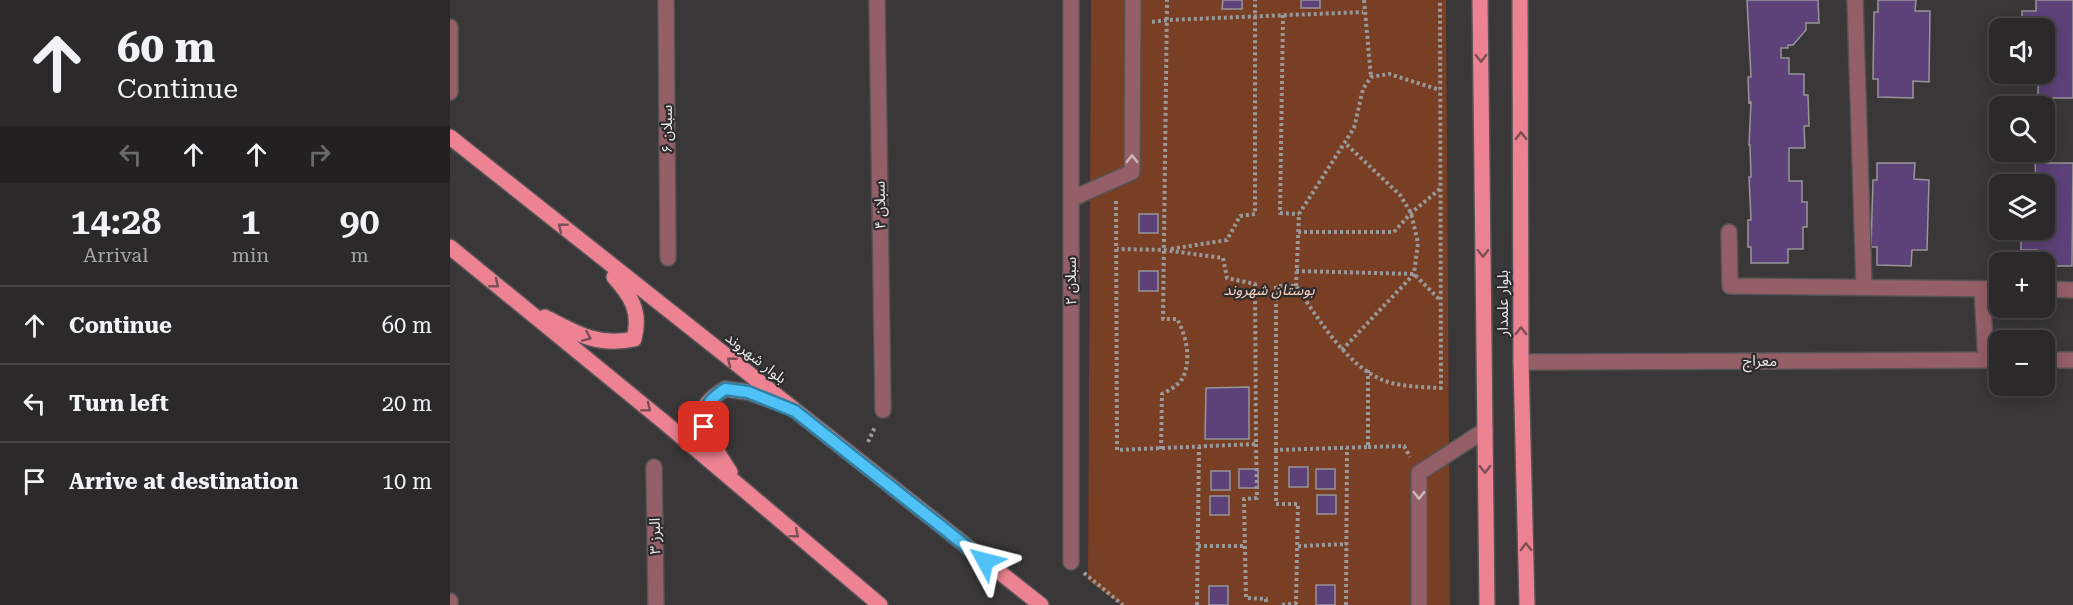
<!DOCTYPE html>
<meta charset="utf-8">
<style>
:root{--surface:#2b292a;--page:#373536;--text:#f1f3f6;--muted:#a6a6a8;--line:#474547}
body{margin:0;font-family:"Roboto Serif","Noto Sans Arabic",serif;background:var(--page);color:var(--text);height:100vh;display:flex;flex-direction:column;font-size:22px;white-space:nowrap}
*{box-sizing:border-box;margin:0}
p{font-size:20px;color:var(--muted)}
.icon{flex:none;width:33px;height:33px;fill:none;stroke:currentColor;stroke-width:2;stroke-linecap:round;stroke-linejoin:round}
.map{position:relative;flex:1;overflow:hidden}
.side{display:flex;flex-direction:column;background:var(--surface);width:450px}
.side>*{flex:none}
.banner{background:#2b292a;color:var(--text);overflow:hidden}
.controls{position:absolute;left:1539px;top:18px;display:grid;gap:12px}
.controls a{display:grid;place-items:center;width:66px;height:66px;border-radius:12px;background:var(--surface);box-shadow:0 3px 15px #0003,0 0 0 2px var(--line);font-size:30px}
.pin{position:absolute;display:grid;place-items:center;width:51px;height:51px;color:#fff;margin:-26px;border-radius:12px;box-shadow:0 3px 9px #0006}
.me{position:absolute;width:66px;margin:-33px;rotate:308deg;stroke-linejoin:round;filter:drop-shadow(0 0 4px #0008)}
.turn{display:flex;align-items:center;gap:21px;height:126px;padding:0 18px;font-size:27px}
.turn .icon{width:78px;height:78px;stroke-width:2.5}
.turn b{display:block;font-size:42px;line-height:51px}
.lanes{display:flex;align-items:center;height:57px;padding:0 18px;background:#0003;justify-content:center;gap:30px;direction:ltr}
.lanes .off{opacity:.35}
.eta{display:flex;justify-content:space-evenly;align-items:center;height:102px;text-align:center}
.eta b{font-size:36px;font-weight:600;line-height:42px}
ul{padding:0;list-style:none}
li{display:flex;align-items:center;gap:18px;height:78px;padding:0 18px;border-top:2px solid var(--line)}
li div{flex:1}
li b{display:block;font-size:22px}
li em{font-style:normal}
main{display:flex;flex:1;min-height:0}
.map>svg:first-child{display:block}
.green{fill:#783f24}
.building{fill:#5d4279;stroke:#969598;stroke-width:1.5}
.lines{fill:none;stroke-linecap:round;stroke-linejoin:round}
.minor-casing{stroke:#555354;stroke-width:18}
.major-casing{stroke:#555354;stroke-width:18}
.path{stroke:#9a9899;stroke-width:4;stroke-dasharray:3 3;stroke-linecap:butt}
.minor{stroke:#945f66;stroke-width:15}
.major{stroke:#ed8392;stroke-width:15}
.oneway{stroke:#7b4f56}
.oneway2{stroke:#ccb8bb}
.route-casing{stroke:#337fa1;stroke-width:15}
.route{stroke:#4fc3f7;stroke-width:10}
.labels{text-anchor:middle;stroke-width:4.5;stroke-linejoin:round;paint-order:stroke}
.street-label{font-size:15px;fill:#eae8e9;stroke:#2f2c2e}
.park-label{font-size:15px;font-style:italic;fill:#f9d2c2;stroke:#2f2c2e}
</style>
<main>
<section class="side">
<div class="banner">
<div class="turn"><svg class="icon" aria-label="ahead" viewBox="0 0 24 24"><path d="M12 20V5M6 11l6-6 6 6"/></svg><div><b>60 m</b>Continue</div></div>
<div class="lanes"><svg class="icon off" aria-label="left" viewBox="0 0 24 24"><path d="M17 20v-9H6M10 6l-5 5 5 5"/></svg><svg class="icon" aria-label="ahead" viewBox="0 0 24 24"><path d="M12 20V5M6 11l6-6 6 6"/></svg><svg class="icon" aria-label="ahead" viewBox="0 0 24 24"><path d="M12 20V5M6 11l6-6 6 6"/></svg><svg class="icon off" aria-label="right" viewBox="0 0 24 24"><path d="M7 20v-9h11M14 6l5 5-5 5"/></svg></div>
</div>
<div class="eta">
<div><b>14:28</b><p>Arrival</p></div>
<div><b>1</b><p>min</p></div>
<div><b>90</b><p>m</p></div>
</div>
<ul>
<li><svg class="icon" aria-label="ahead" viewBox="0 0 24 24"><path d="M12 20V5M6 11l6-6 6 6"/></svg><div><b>Continue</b></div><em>60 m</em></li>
<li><svg class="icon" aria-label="left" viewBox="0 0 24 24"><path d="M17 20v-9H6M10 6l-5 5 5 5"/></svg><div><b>Turn left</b></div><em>20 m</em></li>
<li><svg class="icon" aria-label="arrive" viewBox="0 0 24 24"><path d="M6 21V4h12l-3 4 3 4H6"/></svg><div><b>Arrive at destination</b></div><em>10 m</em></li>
</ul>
</section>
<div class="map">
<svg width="1623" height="605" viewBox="0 0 1623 605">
<rect width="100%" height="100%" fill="#393738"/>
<path class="green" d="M641,0H996L1000,605H671L638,580Z"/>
<path class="building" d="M773,0H792V9H772Z
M851,0H870V8H851Z
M1297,0H1368L1369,23H1356V30L1343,45H1338V48H1331V58H1339V74H1354V95H1358L1359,126H1354L1355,148H1339V181H1352V202H1357V227H1353V249H1338V263H1301V247H1298V220H1301L1299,177H1301L1300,145H1299L1301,102L1299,103L1298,77H1301Z
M1428,0H1466L1465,11H1480L1479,82L1463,81V98L1428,97V79H1423L1424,12H1428Z
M1586,0H1623V98H1588V81L1573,82V74H1594V28H1572V11H1586Z
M1427,163H1465L1464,179L1479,180L1477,250H1462L1461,266L1427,265V247H1421L1423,180H1427Z
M1585,163H1623L1622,266H1594V262H1587V250H1571V230H1594V184H1571V180L1586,179Z
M689,214H708V233H689Z
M689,271H708V291H689Z
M799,387V439H755L756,388Z
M839,467H858V487H839Z
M789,469H808V488H789Z
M866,469H885V489H866Z
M761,471H780V490H761Z
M867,495H886V514H867Z
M760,496H779V515H760Z
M866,585H885V605H866Z
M759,586H778V605H759Z"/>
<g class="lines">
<g class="minor-casing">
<path id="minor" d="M216,0L218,258
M427,0L433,410
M1405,0L1414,287
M0,27V92
M621,199L682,172L683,0
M1279,232L1280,286L1550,289
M1532,289L1536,360
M1594,289L1623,290
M1594,360H1623
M1071,362L1550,360
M204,467L206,605
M621,562V0
M0,601V605
M969,605V473L1035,430"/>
</g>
<g class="major-casing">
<path id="major" d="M1030,0L1037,605
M1070,0L1071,362L1077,605
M0,137L591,605
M0,247L214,422L430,605
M95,317C125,333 148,347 184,339C191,312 182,297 164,277
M280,472C272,459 250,429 253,413C255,402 267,394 275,389L298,392L326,402"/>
</g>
<path class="path" d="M914,0L921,77
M833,15L830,213L849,214
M702,22L717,20L913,12
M666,201L667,450L806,444L805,284L777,278L773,258L714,250L667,249
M848,232H944L961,213L990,189
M721,249L777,240L790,216L805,214V0
M846,271L964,274L990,300
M846,286L849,214L904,128L913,89L921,77L939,74L990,90
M892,350L964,274L968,243L961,213L950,195L895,143
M918,370V447L826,450V286H846C868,318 897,367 935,381C952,387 972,387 991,388L990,0
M418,442L425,427
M806,444L807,498L794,499L796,598L816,599V605
M918,447L954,446L960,457
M711,449L712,394C720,390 731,384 734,375C741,357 736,335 727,319H713L717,0
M826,450V504H848L846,603L832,605
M748,546H795
M848,546L897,544
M634,573L673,605
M747,605L749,447
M896,605L897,448"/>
<use href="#minor" class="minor"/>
<use href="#major" class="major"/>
</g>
<defs><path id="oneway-chevron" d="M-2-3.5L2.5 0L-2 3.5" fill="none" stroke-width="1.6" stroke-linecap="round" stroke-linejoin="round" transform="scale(1.5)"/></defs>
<g class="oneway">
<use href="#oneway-chevron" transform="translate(1031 58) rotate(89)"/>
<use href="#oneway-chevron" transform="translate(1071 136) rotate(-90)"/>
<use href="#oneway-chevron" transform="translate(112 227) rotate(-141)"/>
<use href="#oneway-chevron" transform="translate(1033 253) rotate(89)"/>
<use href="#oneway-chevron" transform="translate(45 284) rotate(39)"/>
<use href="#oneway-chevron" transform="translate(1071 331) rotate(-90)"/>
<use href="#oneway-chevron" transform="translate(137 337) rotate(23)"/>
<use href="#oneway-chevron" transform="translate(281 361) rotate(-142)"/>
<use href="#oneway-chevron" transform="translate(197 408) rotate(39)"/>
<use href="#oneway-chevron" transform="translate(1035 469) rotate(89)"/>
<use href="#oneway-chevron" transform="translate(345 534) rotate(40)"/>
<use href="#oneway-chevron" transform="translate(1076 547) rotate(-91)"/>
</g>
<g class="oneway2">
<use href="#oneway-chevron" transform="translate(682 159) rotate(-90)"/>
<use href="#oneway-chevron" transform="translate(969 495) rotate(90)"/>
</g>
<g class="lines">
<g class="route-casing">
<path id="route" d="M254,427C253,406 259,400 275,389L298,392L345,411L535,561"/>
</g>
<use href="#route" class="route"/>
</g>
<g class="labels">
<g class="street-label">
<text transform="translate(217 129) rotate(-90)" y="5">سبلان ۶</text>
<text transform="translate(430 205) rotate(-91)" y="5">سبلان ۴</text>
<text transform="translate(621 281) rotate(-90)" y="5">سبلان ۲</text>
<text transform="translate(1053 303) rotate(-90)" y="5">بلوار علمدار</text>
<text transform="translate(306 358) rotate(38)" y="5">بلوار شهروند</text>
<text x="1310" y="366">معراج</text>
<text transform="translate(205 536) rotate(-91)" y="5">البرز ۳</text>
</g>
<g class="park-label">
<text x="819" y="295">بوستان شهروند</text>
</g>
</g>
</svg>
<div class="controls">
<a><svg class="icon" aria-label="sound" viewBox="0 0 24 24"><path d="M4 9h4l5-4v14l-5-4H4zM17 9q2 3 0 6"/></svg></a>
<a><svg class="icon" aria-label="search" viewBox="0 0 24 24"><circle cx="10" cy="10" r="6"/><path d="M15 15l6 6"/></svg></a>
<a><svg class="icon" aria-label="layers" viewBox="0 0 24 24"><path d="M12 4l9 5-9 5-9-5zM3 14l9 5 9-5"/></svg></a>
<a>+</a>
<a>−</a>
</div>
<div class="pin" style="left:254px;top:427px;background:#d93025"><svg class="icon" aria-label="arrive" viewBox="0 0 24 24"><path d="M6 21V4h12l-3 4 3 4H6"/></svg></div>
<svg class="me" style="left:535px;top:561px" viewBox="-20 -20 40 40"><path d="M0-17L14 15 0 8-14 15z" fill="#4fc3f7" stroke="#fff" stroke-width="4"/></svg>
</div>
</main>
